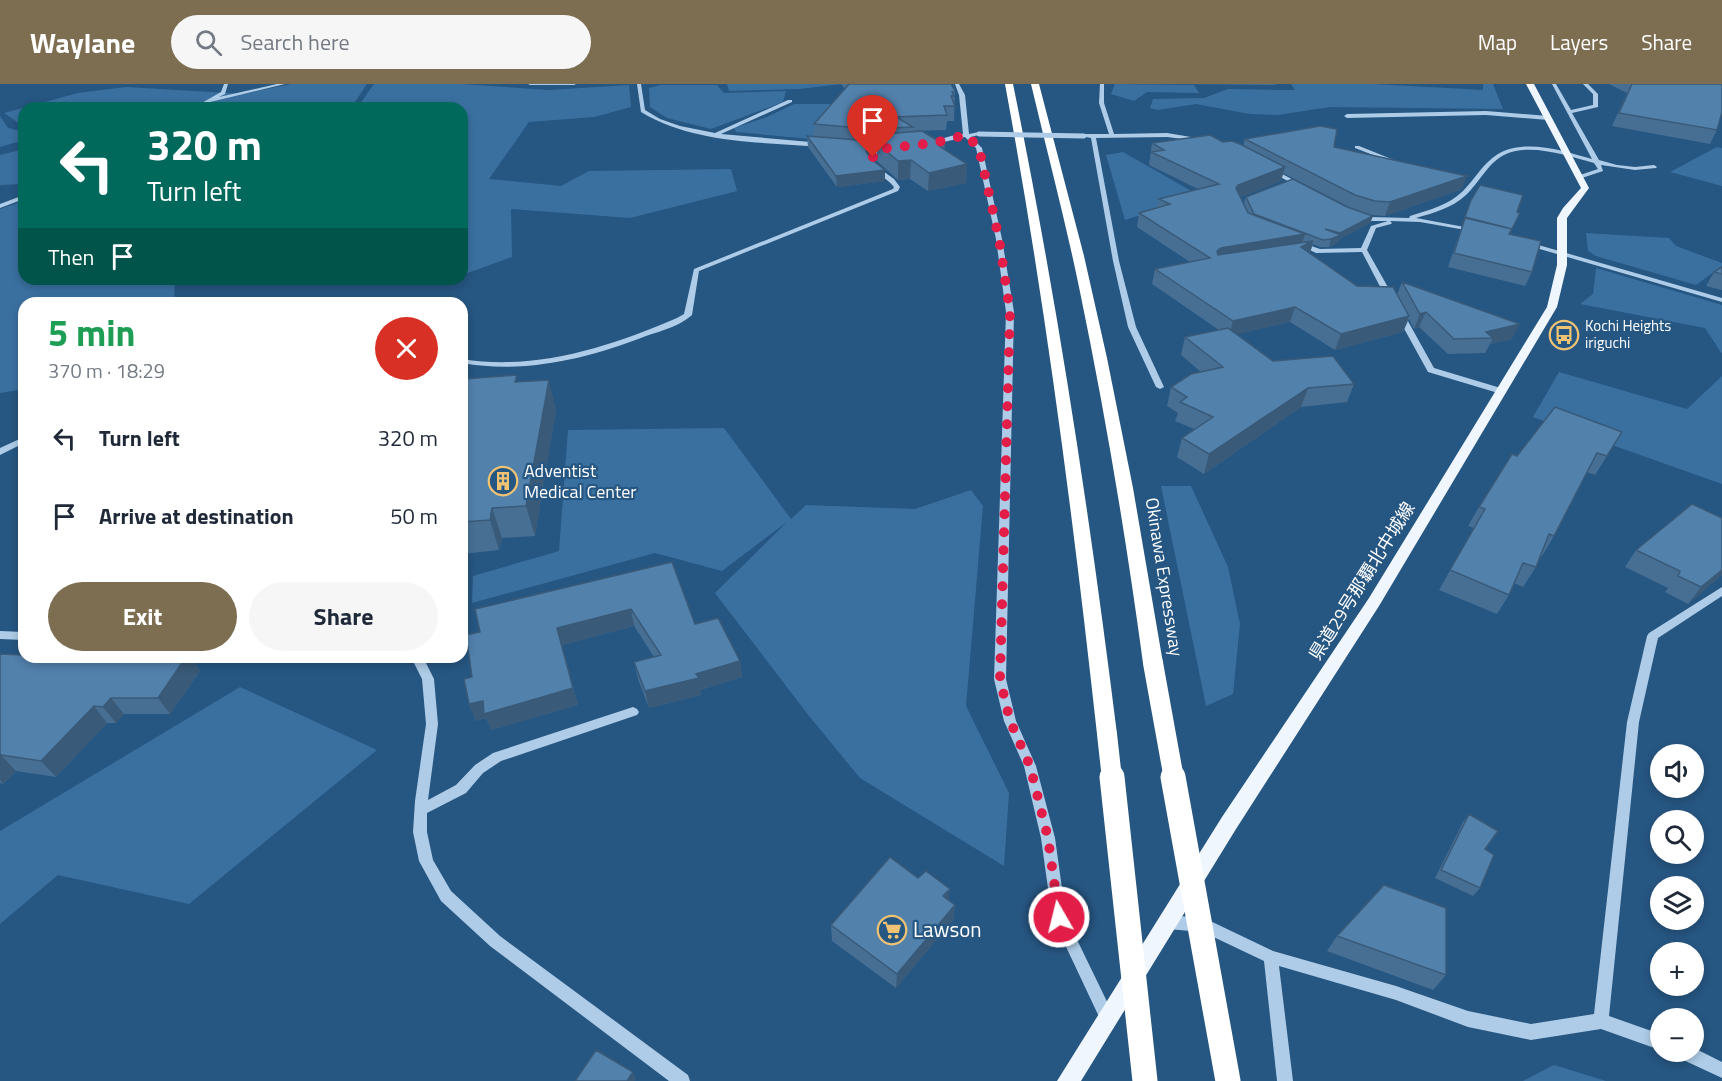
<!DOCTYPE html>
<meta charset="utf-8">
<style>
:root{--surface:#fff;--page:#f6f6f7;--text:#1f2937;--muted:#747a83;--accent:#7d6e52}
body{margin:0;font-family:"Titillium Web","Noto Sans JP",sans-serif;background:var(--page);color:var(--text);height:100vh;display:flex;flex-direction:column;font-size:22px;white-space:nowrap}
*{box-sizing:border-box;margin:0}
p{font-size:20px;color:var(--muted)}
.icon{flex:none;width:33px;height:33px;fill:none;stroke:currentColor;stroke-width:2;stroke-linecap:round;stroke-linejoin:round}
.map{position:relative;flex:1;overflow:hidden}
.sheet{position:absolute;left:18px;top:213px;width:450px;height:366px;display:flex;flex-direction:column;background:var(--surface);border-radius:18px;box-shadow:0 3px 9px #0003}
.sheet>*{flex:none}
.guide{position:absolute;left:18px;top:18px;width:450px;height:183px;border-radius:18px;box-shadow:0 3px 9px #0003;background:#00695c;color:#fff;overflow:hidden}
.buttons{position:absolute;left:1650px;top:660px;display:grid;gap:12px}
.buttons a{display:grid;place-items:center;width:54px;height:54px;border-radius:50%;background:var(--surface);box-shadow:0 3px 9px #0003;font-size:30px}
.pin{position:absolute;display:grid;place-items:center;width:51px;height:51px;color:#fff;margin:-62px -26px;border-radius:50% 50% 50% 0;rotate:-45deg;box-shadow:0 0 6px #0007}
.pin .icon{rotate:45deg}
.me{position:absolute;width:66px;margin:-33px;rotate:352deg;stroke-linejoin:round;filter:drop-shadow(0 0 4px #0008)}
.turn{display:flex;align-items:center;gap:21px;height:126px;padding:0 30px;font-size:27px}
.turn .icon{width:78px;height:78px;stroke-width:2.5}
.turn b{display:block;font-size:42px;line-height:51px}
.then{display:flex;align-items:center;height:57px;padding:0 30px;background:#0003;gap:12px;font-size:22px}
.round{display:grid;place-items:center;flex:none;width:63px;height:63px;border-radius:32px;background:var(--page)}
.headline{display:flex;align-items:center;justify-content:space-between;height:102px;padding:0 30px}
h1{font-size:36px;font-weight:700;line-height:45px;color:#1e9e55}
.action{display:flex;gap:12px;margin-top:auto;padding:12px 30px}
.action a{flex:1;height:69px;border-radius:36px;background:var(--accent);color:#fff;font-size:24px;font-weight:700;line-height:69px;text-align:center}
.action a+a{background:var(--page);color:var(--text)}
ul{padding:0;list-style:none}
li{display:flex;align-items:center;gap:18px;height:78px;padding:0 30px}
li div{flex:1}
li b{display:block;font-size:22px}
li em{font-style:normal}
header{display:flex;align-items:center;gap:36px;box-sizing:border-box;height:84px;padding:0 30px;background:var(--accent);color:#fff}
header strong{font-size:28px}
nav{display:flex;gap:33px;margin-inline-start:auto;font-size:21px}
.search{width:420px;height:54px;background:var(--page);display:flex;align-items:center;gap:15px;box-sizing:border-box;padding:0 21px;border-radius:33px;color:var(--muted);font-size:22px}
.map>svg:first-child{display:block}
.green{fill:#3a70a0}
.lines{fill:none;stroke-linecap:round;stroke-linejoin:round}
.minor{fill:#aecce7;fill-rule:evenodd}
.major{fill:#eff6fd;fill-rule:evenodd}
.highway{fill:#fff;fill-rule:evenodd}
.minor-bridge{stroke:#aecce7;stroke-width:5}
.highway-bridge-far1{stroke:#fff;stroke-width:20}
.highway-bridge{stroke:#fff;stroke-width:25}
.wall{fill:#476f94}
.shaded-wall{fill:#395a78}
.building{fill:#5281ac;stroke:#395a78;stroke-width:1.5}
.route{stroke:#e11d48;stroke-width:10;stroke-dasharray:0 18}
.labels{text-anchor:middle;stroke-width:4.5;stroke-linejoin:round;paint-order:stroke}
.far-poi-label{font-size:15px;fill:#fff;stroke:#265682;text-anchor:start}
.poi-label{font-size:18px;fill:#fff;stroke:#265682;text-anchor:start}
.street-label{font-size:18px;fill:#fff;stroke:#265682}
.near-poi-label{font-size:21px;fill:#fff;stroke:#265682;text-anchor:start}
</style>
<header>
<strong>Waylane</strong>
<div class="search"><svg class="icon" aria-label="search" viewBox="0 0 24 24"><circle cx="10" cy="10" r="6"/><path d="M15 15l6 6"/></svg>Search here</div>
<nav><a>Map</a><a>Layers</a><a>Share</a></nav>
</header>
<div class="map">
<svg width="1722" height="997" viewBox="0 0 1722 997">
<rect width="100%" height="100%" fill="#265682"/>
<path class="green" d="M291,0H367L351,24H24V43L4,29L78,9L126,3L244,10Z
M374,0H461L549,6L629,1L631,23L594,33L529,38L489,95L561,102L589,87L731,85L737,107L630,134L511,125L512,173L462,191V24H357Z
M727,0H842L799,5L729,7Z
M1115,0L1194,1L1199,9L1147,8L1134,17L1111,10Z
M1291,0H1374L1483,6V0H1493L1503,25L1330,23L1278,31L1250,30L1196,20L1158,26L1150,24L1153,15L1204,14L1228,5L1295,6Z
M661,1H717L724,9L786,7L783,18L711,45L667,34L650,23L649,4Z
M794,20H844L854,59L736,48L734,44L767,33Z
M0,32L8,44L24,48V56L0,63Z
M1717,63L1722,64V102L1670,88Z
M24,65V100L0,101V71Z
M1123,68L1200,112L1125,136L1106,71Z
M24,117V195H175L174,219H24V305L0,309V125Z
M1586,149L1669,154L1676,162L1722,179V182L1696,201L1596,172L1588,167Z
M1596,184L1722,221V270L1705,244L1580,220L1593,210Z
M1559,288L1687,325L1722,292V400L1533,333Z
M724,344L791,435L806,421L915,425L971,406L983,422L966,622L1009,709L1004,782L860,694L809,632L715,509L788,437L722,487L655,469L472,519L473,492L559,467L568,346Z
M1161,402H1191L1228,483L1240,540L1233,610L1206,622Z
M240,603L377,666L189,820L58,791L0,840V747Z
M1554,981L1606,997H1523Z"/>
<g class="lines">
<path class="minor" d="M224,0H228L225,10L219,13L277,0H285L210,18L200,24H193L221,8Z
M528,0H576L574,1H530Z
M637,0H641L645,26L660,35L680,42L715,49L788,16H792V18L721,50L822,59L825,61L822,63C762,58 694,60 641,28Z
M955,0H959L965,11L969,50L979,48L982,50L971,53L982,64L1002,155L1014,228L1006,595L1016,637L1036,682L1055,754L1066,833L1114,932L1111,937L1106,940L1101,937L1052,833L1041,754L1024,682L1004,637L994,595L1006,228L996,155L976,64L965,53L927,62L924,60L951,52L963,50L959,11Z
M1100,0H1104V19L1114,50L1167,49L1209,56L1206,58L1167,53L1096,54L1119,177L1136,243L1164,303L1160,305L1156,303L1128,243L1113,177L1091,54L1081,52L1084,50H1109L1099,19Z
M1552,0H1556L1571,26L1593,21V10L1583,0H1588L1598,10V23L1572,29L1599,76L1617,81L1635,83L1654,81L1657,83L1656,84L1635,86L1601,81L1603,87L1579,95L1577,94V92L1598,85L1594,79C1569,72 1529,58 1504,71C1487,80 1479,99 1466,111C1452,124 1433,129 1416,134L1475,145L1477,146V148L1420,138L1390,137L1392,139L1391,140L1376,144L1367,166L1394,214L1390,216L1386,214L1362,168L1316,169L1297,160L1300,158L1320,165L1361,164L1371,142L1388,137H1369L1358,133V131L1370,133L1409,134L1410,132C1429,126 1449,121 1463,107C1475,95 1483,79 1498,70C1525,54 1564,67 1592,75Z
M1486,27L1548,32L1551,34L1548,36L1486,31L1347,34L1344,32L1347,30Z
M1355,62H1359L1404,80L1399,81L1355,64Z
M877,64L882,65L874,77L876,82L894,95L900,103L898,107L699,187L692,231C680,242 661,247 646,252C587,275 525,290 462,279V275C536,287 609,263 677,234L684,230L694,185L893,105L894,103C887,93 872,89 868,77Z
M1269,83L1303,101L1304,102L1299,103L1267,86L1266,85Z
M24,111V115L0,124V120Z
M1528,158L1722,214V218L1526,161L1525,160Z
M1397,228L1404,230L1434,284L1504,305V309H1498L1428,288L1396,230Z
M24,353V359L0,371V364Z
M1722,503V512L1658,554L1639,638L1609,932L1660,950V966L1601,945L1531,956L1468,943L1396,916L1279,882L1293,997H1277L1264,877L1203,848L1167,845L1162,843L1160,838L1162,833L1167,831L1204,834L1273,867L1396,902L1468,927L1531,940L1594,930L1627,638L1647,552L1649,549Z
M0,547L24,548V556L0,555Z
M411,573H423L434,595L438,640L428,716L456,701L475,681L493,669L633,623L637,625L639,628L637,631L501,677L483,689L466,709L427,729V748L433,776L451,807L500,852L688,991L690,997H669L490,862L441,817L419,777L413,748L415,717L426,640L422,595Z
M1694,964L1722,978V994L1679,974L1677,968H1694Z"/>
<path class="major" d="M1526,0H1534L1589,104L1567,134V181L1557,223L1379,522L1236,745L1081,997H1057L1222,733L1369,514L1547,223L1557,181V134L1563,124L1581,104Z"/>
<path class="highway" d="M1005,0H1013C1057,215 1090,432 1117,650L1114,656L1107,658L1100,656L1097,650C1073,432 1045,216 1005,0Z
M1031,0H1039L1084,172L1107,274L1133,404L1163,579L1160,584L1153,586L1146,584L1143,579C1126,453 1105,328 1079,203C1065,135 1047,68 1031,0Z"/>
<path class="minor-bridge" d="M979,50L1084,52"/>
<path class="highway-bridge-far1" d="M1153,579L1174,695
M1107,650L1112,695"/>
<path class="highway-bridge" d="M1112,693L1145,997
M1173,693L1228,997"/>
</g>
<path class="wall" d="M841,0H951L955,7L954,37H947L946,46L912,47V48L945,61L944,66L967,80L966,99L928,107L910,95L898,96L877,77V60L871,61V68L869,72L885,97L837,103L808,63L807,52L814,53V40L845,5Z
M1178,0H1276L1275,1Z
M1609,0H1722L1717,46L1710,60L1612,42L1627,9Z
M1245,55L1334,63L1462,105L1385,132L1370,131L1351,124L1283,89L1281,97L1240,113L1248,129L1244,119L1246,113L1347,123L1373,132L1370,139L1340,155L1338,158L1329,163H1320L1313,160L1310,169L1357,202L1397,211L1402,198L1512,255L1490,260L1485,269L1448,270L1419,243L1414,245L1409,235L1403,248L1335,266L1290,238L1237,250L1273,277L1354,300L1347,318L1301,323L1204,390L1177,373L1182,354L1194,345L1175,337L1178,329L1167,322L1171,303L1201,288L1181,271L1185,253L1219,246L1152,200L1155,185L1190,178L1137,143L1139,129L1157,124L1159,115L1198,105L1149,81L1152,59L1223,58L1243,62Z
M1471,116L1517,128L1510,150L1532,188L1525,202L1448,183Z
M1722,183V206L1706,202L1714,188Z
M519,298L556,325L535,452L502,454L499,466L462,470V301Z
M1622,348L1595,391L1587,388L1554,452L1542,472L1540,471L1536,483L1523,503L1514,499L1509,511L1497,530L1439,506L1474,444L1468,442L1479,423Z
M1636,466L1722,491L1688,520L1665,508L1668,504L1625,483Z
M672,478L695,540L740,577L742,593L700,606L701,611L649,624L638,595L634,578L654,573L634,542L562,561L578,621L491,646L486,634L476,637L469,620L472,593L480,548Z
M0,570L89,574L191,573L200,587L170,630H124L116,639H107L56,693L16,687L3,700L0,699Z
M1469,730L1485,765L1480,804L1473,812L1435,794L1463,738Z
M949,816L955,821L953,836L896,904L832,857L831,841Z
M1337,852L1446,891L1433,906L1327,867Z"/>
<path class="shaded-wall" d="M871,57V68L866,78V67Z
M911,76L910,95L898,96V77Z
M967,80L966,99L928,107L929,89Z
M1285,83L1281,97L1234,115L1233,118L1238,101Z
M885,86V97L837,103L836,92Z
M1467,92L1462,105L1385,132L1390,118Z
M1373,132L1370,139L1340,155L1338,158L1329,163L1331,155L1339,152L1340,149Z
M1305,150L1301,163L1313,157L1309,172L1218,179L1217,167L1221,164Z
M1295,223L1290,238L1229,252L1233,237Z
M1426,228L1419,243L1414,245L1420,230Z
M1409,232L1403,248L1335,266L1341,250Z
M1520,240L1512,255L1490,260L1493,254L1486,248Z
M549,296L556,325L535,452L526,422Z
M1308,304L1301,323L1204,390L1209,370Z
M492,424L502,454L499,466L490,436Z
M1722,486V491L1688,520L1701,503Z
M631,525L634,542L562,561L578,621L491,646L486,634L476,637L469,620L557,544Z
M186,573H191L200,587L170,630L158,614Z
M740,577L742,593L700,606L701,611L649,624L645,607L696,590Z
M111,614L124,630L116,639L103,623Z
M94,622L107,639L56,693L41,677Z
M0,671H1L16,687L3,700L0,696Z
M950,805L948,820L943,812Z
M955,821L953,836L896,904L897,890Z
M633,988L636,994L634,997H627Z"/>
<path class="building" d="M849,0H951L955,7L952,8L954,12H951L955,22H944L947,31L896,33L913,43L871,45L814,40Z
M1632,0H1722V28L1717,46L1619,29Z
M1320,42L1337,45L1334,63L1467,92L1390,118L1375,117L1355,111L1245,55Z
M922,47L945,61L939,62L967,80L929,89L911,76L898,77L877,59L883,50Z
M1210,51L1223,58L1232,57L1240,60L1285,83L1238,101L1236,104L1248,129L1305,150L1221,164L1217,167L1218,171L1313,157L1301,163L1357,202L1393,203L1409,232L1341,250L1295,223L1233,237L1155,185L1210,174L1139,129L1170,120L1159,115L1219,100L1151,68L1164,66L1152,59Z
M807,52L871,57L866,67L871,75L885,86L836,92Z
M1293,95L1347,123L1373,132L1340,149L1325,145L1341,151L1331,155L1323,156L1254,130L1246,113Z
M1480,101L1523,111L1517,128L1520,129L1512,145L1465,133L1471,116Z
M1465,134L1512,145L1509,150L1541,157L1532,188L1454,169Z
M1722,183V190L1714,188Z
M1402,198L1520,240L1486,248L1493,254L1454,255L1426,228L1420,230Z
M1228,244L1273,277L1333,272L1354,300L1308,304L1209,370L1182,354L1213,333L1180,318L1187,313L1171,303L1191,290L1223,283L1185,253Z
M517,291L515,298L549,296L526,422L492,424L490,436L462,438V301L464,295Z
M1555,323L1622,348L1607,372L1597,369L1554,452L1549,450L1536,483L1523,479L1509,511L1450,486L1485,425L1479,423L1512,370L1517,372Z
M1692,420L1722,434V486L1701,503L1678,492L1680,487L1636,466Z
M672,478L695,540L718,534L740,577L696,590L699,594L645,607L634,578L661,571L631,525L557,544L573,604L484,630L483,617L469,620L464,595L472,593L466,551L480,548L475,525Z
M0,570L24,571V573H186L158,614H111L103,623L94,622L41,677L1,671H0Z
M1469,730L1498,747L1485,765L1494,771L1480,804L1441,786Z
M890,773L918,794L926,787L950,805L943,812L955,821L897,890L831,841Z
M1384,801L1446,824V891L1337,852Z
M596,966L633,988L627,997H575Z"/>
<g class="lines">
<path class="route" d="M873,73L879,65L934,59L966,51L979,64L999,155L1010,228L1000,595L1010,637L1030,682L1048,754L1059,833"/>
</g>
<defs>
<g id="bus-ring" transform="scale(1.5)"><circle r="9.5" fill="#265682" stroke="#f0c273" stroke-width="1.5"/><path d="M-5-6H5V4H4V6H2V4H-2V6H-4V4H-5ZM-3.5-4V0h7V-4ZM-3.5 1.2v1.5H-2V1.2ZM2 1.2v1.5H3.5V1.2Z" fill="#f0c273"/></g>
<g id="building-ring" transform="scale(1.5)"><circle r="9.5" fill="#265682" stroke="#f0c273" stroke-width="1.5"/><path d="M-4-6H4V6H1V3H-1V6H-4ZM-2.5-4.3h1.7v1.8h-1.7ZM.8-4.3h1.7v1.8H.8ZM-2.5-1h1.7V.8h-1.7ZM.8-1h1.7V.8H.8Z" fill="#f0c273"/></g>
<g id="supermarket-ring" transform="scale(1.5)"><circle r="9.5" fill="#265682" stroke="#f0c273" stroke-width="1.5"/><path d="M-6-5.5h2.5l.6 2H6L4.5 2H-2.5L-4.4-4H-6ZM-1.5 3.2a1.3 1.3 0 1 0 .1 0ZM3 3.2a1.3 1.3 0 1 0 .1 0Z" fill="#f0c273"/></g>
</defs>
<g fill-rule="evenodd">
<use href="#bus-ring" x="1564" y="251"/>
<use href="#building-ring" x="503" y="397"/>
<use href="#supermarket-ring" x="892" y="846"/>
</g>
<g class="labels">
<g class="far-poi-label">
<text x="1585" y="247">Kochi Heights<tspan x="1585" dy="17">iriguchi</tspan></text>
</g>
<g class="poi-label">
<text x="524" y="393">Adventist<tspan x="524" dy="21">Medical Center</tspan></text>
</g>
<g class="street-label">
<text transform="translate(1164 493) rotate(81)" y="6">Okinawa Expressway</text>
<text transform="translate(1362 497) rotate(-58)" y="6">県道29号那覇北中城線</text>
</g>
<g class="near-poi-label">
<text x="913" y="853">Lawson</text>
</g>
</g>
</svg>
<div class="buttons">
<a><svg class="icon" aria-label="sound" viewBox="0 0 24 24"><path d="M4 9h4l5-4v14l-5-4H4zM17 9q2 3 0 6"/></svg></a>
<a><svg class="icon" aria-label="search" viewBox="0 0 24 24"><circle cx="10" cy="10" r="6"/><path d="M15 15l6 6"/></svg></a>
<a><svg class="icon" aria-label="layers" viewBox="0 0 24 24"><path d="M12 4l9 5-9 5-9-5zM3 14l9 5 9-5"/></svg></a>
<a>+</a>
<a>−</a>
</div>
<div class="pin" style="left:873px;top:73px;background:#d93025"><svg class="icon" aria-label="arrive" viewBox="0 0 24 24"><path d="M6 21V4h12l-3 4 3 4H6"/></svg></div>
<svg class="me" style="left:1059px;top:833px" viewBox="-20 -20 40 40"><circle r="17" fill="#e11d48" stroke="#fff" stroke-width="3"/><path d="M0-11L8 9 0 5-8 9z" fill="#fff"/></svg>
<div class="guide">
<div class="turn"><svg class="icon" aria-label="left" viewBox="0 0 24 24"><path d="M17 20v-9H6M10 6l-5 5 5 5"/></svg><div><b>320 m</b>Turn left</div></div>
<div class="then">Then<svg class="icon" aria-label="arrive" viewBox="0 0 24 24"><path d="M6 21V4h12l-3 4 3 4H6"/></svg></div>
</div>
<section class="sheet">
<div class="headline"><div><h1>5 min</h1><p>370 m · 18:29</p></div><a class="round" style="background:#d93025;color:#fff"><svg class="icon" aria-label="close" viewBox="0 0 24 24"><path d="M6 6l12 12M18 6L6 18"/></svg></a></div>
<ul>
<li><svg class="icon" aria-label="left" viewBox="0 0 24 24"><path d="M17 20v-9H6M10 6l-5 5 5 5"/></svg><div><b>Turn left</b></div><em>320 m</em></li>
<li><svg class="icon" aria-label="arrive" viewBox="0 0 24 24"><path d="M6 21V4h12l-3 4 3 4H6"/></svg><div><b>Arrive at destination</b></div><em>50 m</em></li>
</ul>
<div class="action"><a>Exit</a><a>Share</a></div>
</section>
</div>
